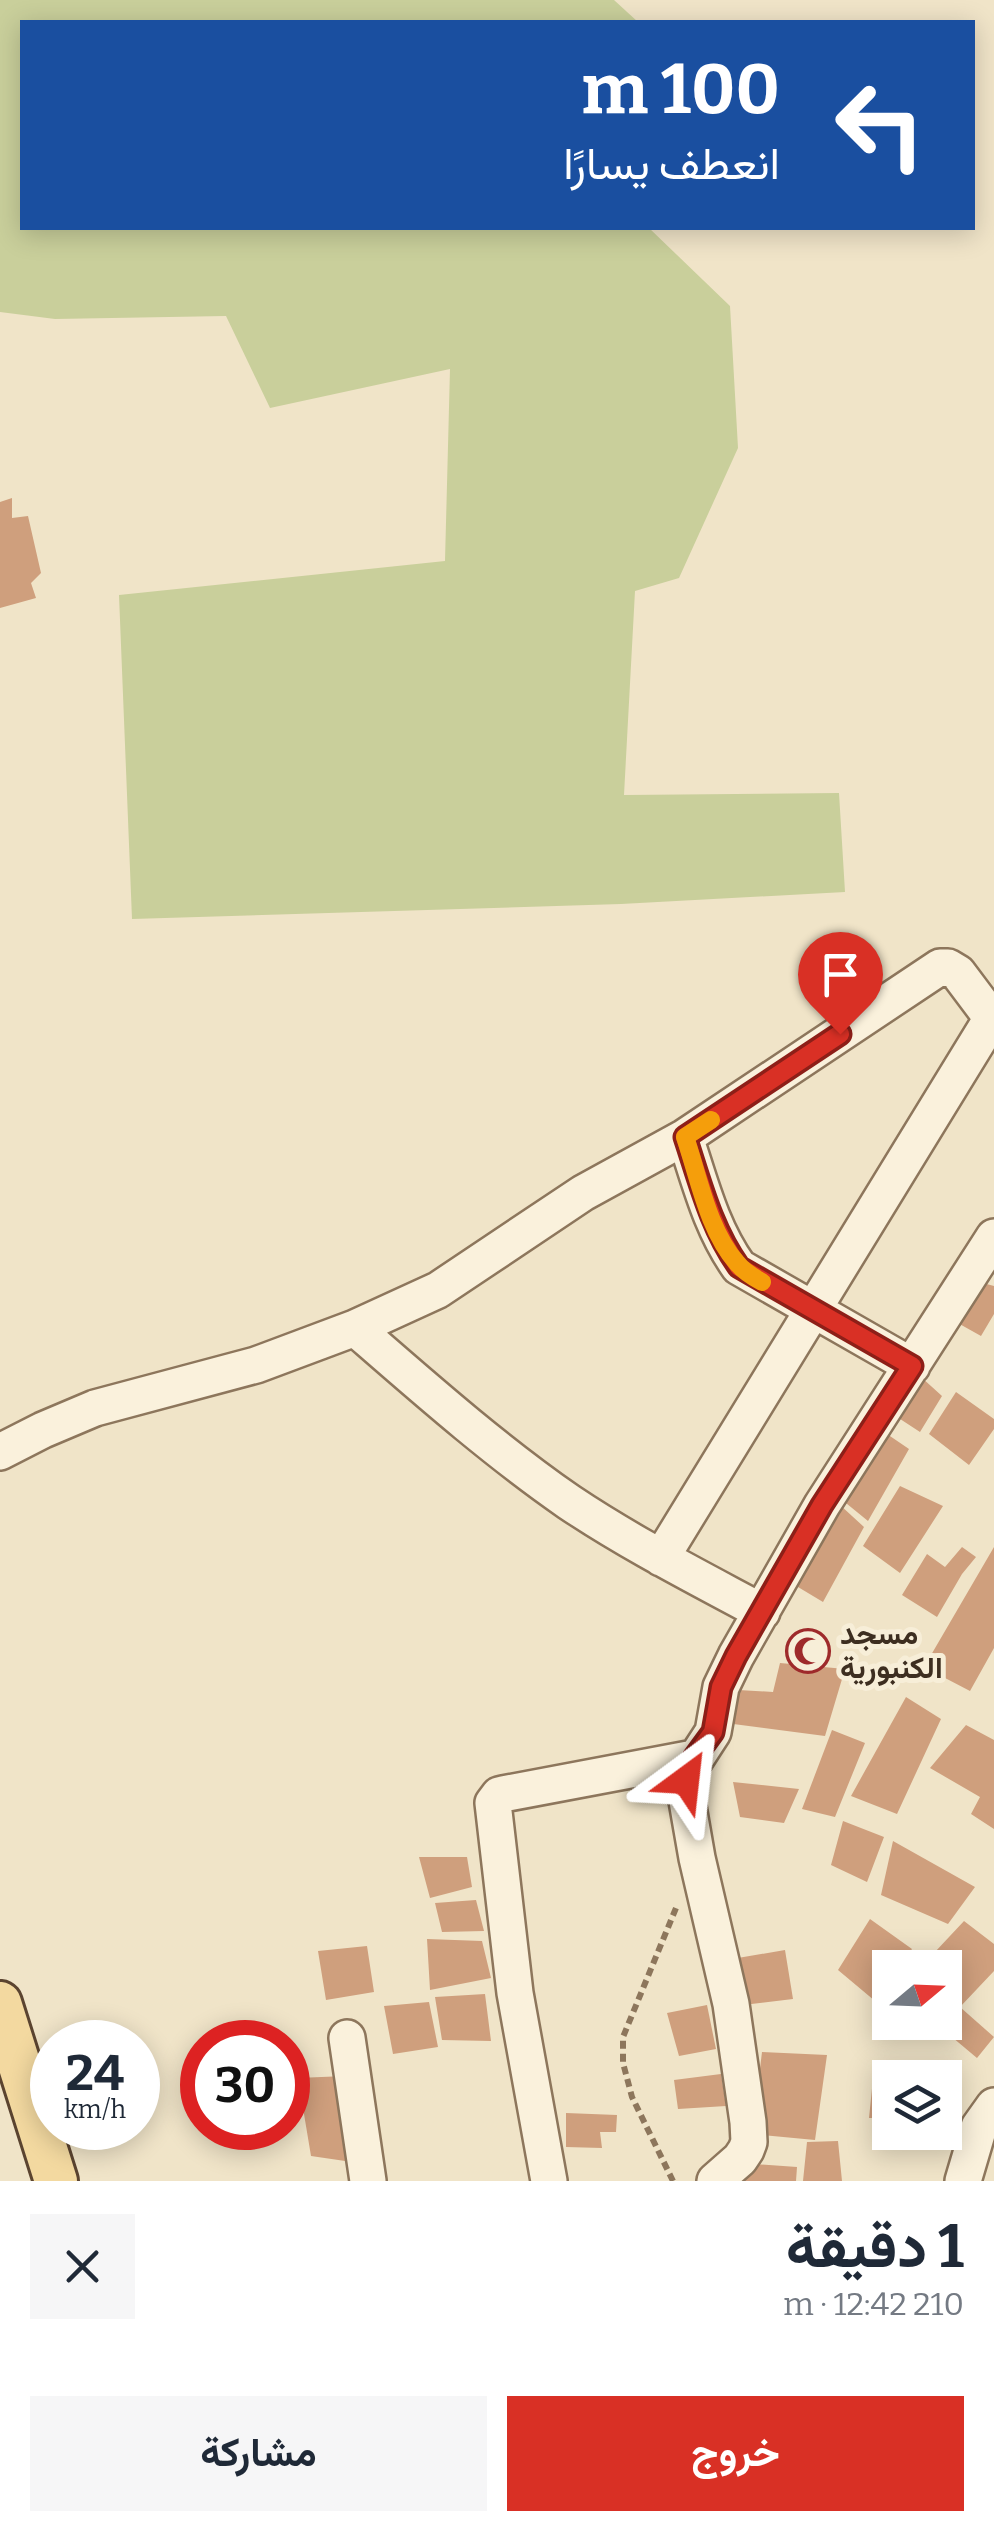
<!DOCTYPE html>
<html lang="ar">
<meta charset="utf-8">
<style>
:root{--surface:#fff;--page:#f6f6f7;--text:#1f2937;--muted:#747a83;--accent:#d93025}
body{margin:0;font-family:Bitter,Vazirmatn,serif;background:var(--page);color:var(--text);direction:rtl;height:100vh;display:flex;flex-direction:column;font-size:38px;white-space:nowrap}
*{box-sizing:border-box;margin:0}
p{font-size:32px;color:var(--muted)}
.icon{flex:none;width:55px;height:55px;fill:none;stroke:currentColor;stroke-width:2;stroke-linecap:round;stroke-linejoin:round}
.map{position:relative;height:2181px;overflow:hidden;direction:ltr}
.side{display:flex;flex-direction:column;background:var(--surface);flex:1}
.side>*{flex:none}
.guide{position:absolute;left:20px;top:20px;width:955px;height:210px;border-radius:0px;box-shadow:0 5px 25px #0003;direction:rtl;background:#1a4fa0;color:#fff;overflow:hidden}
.needle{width:65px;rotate:71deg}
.controls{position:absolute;left:872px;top:1950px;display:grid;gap:20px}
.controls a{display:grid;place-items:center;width:90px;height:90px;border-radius:0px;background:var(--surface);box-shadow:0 5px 25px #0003;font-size:50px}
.speed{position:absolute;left:30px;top:2020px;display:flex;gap:20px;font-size:50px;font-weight:700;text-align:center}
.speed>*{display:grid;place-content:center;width:130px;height:130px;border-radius:50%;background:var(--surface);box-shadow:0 5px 25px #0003;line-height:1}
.speed small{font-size:25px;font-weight:400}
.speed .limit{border:15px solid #d22;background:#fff;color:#111}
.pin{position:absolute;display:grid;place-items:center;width:85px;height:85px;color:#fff;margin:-102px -42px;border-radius:50% 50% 50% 0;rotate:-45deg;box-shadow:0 0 10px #0007}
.pin .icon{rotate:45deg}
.me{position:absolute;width:110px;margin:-55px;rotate:30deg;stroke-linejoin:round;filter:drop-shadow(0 0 8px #0008)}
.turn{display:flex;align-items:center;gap:35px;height:210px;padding:0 30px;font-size:45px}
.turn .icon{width:130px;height:130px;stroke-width:2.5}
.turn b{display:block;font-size:70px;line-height:85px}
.round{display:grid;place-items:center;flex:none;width:105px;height:105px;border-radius:0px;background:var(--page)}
.overview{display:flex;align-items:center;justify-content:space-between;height:170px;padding:0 30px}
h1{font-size:60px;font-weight:700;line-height:75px}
.primary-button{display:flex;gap:20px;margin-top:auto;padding:20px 30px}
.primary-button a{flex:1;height:115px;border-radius:0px;background:var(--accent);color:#fff;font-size:40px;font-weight:700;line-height:115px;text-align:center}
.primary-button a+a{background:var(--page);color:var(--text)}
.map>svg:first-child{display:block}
.green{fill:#c9cf9b}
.building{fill:#cf9f7d}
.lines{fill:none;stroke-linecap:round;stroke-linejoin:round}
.minor-casing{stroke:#8d765c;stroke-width:40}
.major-casing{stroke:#5b4430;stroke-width:48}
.path{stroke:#8d765c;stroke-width:6;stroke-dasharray:8 5;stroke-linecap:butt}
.minor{stroke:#faf1dc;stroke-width:35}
.major{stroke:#f3d9a0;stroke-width:42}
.route-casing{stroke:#8d1f18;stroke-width:25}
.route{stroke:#d93025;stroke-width:18}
.slow{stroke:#f59e0b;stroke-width:18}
.labels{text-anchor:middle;stroke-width:10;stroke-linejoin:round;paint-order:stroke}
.poi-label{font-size:30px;font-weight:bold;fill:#3d2e20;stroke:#f7eed8;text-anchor:start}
</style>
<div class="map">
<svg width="994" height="2181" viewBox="0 0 994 2181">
<rect width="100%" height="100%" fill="#f0e4c8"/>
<path class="green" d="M0,0H614L638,22H22V228H649L730,306L738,448L679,578L635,591L624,795L839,793L845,892L621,904L132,919L119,595L445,561L450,369L270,408L226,316L55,319L0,312Z"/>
<path class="building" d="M12,498V518L28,516L41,573L31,583L36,598L0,608V502Z
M979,1282L994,1286V1314L981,1336L956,1322Z
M921,1377L942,1396L920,1432L894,1415Z
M956,1392L994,1419V1429L969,1465L929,1434Z
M887,1434L909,1449L868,1521L841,1499Z
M900,1486L943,1506L900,1573L863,1546Z
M840,1505L864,1527L823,1602L788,1581Z
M962,1547L976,1557L962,1574L937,1617L902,1595L927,1554L945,1567Z
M994,1547V1648L970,1691L924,1667Z
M780,1663L845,1669L825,1736L718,1722L721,1689L773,1692Z
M906,1697L941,1719L897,1814L851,1796Z
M966,1725L994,1740V1829L971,1814L980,1797L930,1768Z
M832,1730L865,1743L835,1817L802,1809Z
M733,1782L799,1789L784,1823L740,1817Z
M843,1821L884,1837L867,1882L831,1865Z
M893,1841L975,1887L948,1924L881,1895Z
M419,1857H467L472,1887L430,1898Z
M476,1900L484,1931L442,1932L435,1903Z
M870,1919L912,1949L899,1968H890V1980L875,2001L838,1970Z
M964,1921L994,1944V1971L960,2007L994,2037L977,2058L934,2022H945V1968H920Z
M427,1939L482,1941L491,1978L430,1990Z
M367,1946L374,1992L326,2000L318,1951Z
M785,1950L793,1999L743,2005L732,1959Z
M485,1994L491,2041L442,2040L435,1997Z
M429,2002L438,2047L393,2054L384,2006Z
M707,2005L716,2049L679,2056L667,2013Z
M762,2052L827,2055L815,2140L752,2134Z
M874,2069L902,2076L890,2078V2104L886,2102L883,2118H869Z
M721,2074L726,2106L678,2109L674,2080Z
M345,2076L352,2162L311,2156L298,2078Z
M566,2113L617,2115L616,2132H600L602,2148L566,2147Z
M838,2141L842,2181H803L807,2142Z
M741,2163L797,2167L796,2181H737Z"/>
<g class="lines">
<g class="minor-casing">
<path id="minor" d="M685,1137C700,1182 711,1228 739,1267L912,1366
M355,1328C424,1388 494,1450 569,1502C630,1543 697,1577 762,1612
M0,1452L43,1430L95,1408L256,1365L355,1328L438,1290L583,1193L685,1137L940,967H948L958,973L994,1021
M661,1558L992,1018
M347,2038L368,2181
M549,2181L515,1993L493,1803L499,1795L503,1794L694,1758
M715,2181L740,2159L746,2150L749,2142L748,2122L731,2004L697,1858L686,1795V1780L689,1769L713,1732L721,1687L736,1656L822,1505L994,1237
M963,2181L979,2127L994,2106"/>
</g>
<g class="major-casing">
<path id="major" d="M0,2003L56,2181"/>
</g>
<path class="path" d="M673,2181L632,2097L623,2063V2037L676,1908"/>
<use href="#minor" class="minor"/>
<use href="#major" class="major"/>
</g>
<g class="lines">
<g class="route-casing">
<path id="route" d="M686,1780L694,1758L713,1732L721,1687L736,1656L822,1505L912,1366L739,1267C711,1228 700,1182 685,1137L840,1034"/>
</g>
<use href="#route" class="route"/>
<path class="slow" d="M711,1120L685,1137C699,1178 708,1230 737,1263C743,1271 753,1277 762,1282"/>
</g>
<defs>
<g id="mosque-ring" transform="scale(2.25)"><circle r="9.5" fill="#f7eed8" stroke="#9e2a2b" stroke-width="1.5"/><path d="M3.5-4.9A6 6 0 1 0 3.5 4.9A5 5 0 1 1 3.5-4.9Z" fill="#9e2a2b"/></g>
</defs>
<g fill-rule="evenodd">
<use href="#mosque-ring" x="808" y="1651"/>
</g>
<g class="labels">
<g class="poi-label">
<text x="840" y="1644">مسجد<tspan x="840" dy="34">الكنبورية</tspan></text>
</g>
</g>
</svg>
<div class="controls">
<a><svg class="needle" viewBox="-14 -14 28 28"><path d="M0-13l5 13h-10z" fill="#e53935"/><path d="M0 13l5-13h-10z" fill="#747a83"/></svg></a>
<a><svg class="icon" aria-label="layers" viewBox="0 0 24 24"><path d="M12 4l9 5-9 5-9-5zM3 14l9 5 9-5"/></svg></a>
</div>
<div class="speed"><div>24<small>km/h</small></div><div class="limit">30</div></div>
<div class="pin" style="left:840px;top:1034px;background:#d93025"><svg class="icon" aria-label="arrive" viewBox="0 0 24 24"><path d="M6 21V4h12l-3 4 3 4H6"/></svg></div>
<svg class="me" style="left:686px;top:1780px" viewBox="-20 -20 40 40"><path d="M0-17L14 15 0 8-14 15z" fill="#d93025" stroke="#fff" stroke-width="4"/></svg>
<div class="guide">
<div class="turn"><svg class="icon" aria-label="left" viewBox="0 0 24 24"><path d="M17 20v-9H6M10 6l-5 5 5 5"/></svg><div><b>100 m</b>انعطف يسارًا</div></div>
</div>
</div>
<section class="side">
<div class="overview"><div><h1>1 دقيقة</h1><p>210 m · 12:42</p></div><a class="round"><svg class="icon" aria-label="close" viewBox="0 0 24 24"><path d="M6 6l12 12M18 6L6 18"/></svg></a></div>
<div class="primary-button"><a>خروج</a><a>مشاركة</a></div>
</section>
